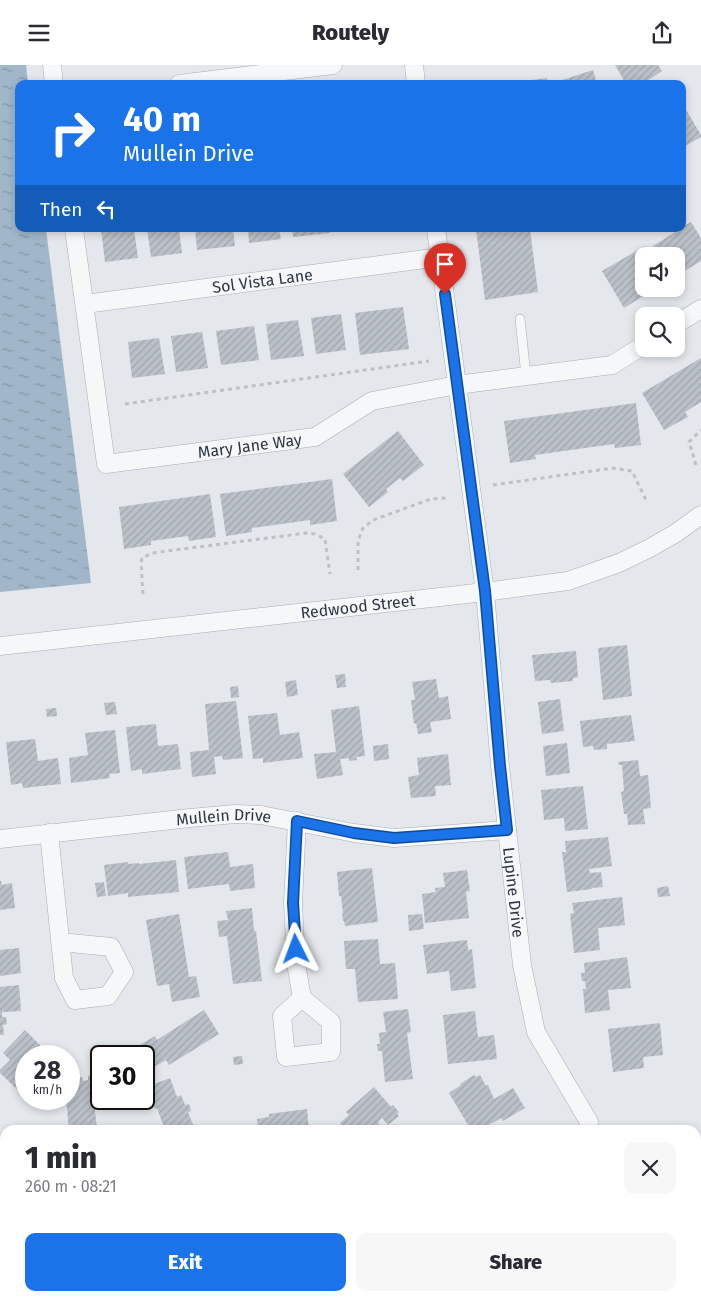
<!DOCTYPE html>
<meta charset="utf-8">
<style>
:root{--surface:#fff;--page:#f7f7f7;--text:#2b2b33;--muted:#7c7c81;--accent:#1a73e8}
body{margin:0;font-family:"Fira Sans",sans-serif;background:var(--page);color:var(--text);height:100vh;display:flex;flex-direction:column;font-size:19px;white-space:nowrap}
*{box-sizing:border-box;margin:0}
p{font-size:16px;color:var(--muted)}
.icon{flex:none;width:28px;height:28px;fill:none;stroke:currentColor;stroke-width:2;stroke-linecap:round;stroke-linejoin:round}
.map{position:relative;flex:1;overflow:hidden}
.side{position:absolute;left:0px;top:1060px;width:701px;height:176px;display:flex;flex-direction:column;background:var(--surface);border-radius:15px 15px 0 0;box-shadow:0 2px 8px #0003}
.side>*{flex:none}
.guide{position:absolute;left:15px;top:15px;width:671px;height:152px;border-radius:10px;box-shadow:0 2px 8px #0003;background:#1a73e8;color:#fff;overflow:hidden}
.tools{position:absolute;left:635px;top:182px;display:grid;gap:10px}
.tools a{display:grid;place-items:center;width:50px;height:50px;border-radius:10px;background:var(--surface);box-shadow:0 2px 8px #0003;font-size:25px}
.speed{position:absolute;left:15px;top:980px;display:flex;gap:10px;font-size:25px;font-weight:700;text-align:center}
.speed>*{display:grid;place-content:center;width:65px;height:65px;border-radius:50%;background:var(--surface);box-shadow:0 2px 8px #0003;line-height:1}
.speed small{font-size:12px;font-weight:400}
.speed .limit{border:2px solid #111;border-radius:8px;background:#fff;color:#111}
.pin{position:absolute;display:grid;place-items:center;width:42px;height:42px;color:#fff;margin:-51px -21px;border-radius:50% 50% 50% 0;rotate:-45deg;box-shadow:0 0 5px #0007}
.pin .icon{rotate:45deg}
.me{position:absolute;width:55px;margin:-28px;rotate:357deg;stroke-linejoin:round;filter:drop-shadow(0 0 4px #0008)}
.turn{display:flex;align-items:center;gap:18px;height:105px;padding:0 25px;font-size:22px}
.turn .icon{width:65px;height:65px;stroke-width:2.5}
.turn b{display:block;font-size:35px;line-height:42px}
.then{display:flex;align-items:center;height:48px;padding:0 25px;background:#0003;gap:10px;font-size:19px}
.round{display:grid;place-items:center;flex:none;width:52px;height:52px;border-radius:10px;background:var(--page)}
.overview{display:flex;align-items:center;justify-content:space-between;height:85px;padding:0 25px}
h1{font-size:30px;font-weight:800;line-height:38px}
.action{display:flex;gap:10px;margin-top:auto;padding:10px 25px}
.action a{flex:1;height:58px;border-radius:10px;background:var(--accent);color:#fff;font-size:20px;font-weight:800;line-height:58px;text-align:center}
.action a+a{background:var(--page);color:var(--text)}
header{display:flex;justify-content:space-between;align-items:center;height:65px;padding:0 25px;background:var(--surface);font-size:22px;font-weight:800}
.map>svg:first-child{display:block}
.water{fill:url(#water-ripples)}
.building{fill:url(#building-hatch)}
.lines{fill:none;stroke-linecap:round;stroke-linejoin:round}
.service-casing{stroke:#a9aeb5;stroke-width:10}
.minor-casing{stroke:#a9aeb5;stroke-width:19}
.path{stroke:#bdc1c6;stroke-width:3;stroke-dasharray:4 4;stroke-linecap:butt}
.service{stroke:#f6f7f9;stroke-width:9}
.minor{stroke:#f6f7f9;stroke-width:18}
.route-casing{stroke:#114b97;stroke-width:12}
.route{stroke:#1a73e8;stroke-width:9}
.labels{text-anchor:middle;stroke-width:5;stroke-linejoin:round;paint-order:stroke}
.street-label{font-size:16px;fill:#2c3643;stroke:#f3f6f8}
</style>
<header><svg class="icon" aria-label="menu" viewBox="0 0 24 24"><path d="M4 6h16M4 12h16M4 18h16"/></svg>Routely<svg class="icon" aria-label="share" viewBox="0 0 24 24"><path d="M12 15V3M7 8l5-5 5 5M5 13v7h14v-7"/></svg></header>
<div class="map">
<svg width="701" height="1236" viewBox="0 0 701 1236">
<defs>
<pattern id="water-ripples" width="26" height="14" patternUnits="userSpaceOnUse" patternTransform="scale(1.25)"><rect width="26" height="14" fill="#a1b7c9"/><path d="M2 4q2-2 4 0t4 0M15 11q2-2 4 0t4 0" fill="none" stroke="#8396a5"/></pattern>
<pattern id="building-hatch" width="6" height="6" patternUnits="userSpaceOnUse" patternTransform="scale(1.25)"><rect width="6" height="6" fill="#bbc1c8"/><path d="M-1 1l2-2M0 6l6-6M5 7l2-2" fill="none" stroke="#a1a6ad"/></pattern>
</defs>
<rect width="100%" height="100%" fill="#e4e7eb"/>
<path class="water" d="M0,0H26L28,19H19V164H46L91,518L0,527Z"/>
<path class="building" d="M615,0H658L662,6L642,19H626Z
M593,5L597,19H553V18Z
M547,13L548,19H515V17Z
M682,38L701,70V72L682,83Z
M691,157L701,173V196L676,211V191H660L653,181L680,164H682V162Z
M101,164H134L138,193L105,197Z
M147,164H179L182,188L151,192Z
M195,164H233L235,181L197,185Z
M248,164H279L281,174L249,178Z
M292,164H330V168L293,172Z
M476,164H530L538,227L485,235Z
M645,181L651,191H644V224H655L624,243L602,206Z
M403,242L409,284L360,290L355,248Z
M341,249L346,285L316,289L311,253Z
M298,255L304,291L271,295L266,259Z
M254,261L259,295L221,300L216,266Z
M202,267L208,303L176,307L171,271Z
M159,273L165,309L132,313L128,277Z
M701,293V337L685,347L688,352L664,365L642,328Z
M636,338L641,380L615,383L614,379L535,390L536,394L510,398L504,356Z
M398,366L424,400L403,416L400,413L386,424L388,427L369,442L343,409Z
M332,414L337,456L310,460V455L252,463V467L226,471L220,429Z
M210,429L216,472L189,476L188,471L151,476V480L124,484L119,442Z
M627,580L632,631L603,635L598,583Z
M576,586L578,612L573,613V616L551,618L550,615L535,616L532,590Z
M345,609L346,622L337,623L335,610Z
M436,614L439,633L448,631L451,654L430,657L432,667L418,669L416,658L414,659L411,635H415L412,617Z
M296,615L298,630L287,632L285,617Z
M238,621L239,632L231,633L230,622Z
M560,634L564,666L542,669L538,637Z
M236,636L243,693L223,695L222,691L214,692L216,709L192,712L190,687L209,685L205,639Z
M115,637L117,649L106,650L104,638Z
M359,641L365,691L356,692L357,695L349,696V693L340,694L343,710L317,714L314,689L336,687L331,645Z
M56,643L57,651L47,652L46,644Z
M277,648L280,670L299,667L303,693L263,698V693L253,694L248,651Z
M631,650L635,676L607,679V684L594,685L593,681L583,682L580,656Z
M156,659L158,681L178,679L181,704L142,709V704L131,706L126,662Z
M115,665L120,708L109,709L110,713L71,718L69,693L88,690L85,668Z
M35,674L38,696L58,693L61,719L23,723L22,718L11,720L6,677Z
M567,678L570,708L546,711L543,681Z
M388,679L389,694L374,696L373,681Z
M448,689L451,720L435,721L436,731L411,733L408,712L419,710L417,693Z
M638,695L640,711L648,710L651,743L643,744L645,759L628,760L627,749H624L621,727L624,726L622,700H619L618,697Z
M583,721L588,764L565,766L564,753L544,755L541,725Z
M608,772L612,801L589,804L590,808L601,807L603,822L592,823V824L567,827L562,787H566L565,776Z
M228,787L230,802L253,799L255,823L230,826L229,819L188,824L184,792Z
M176,795L179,827L128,832V828L108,831L104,800L128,797V799L139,798V799Z
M372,803L378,857L345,861L344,856H343L342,849H343L341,831H339L337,807Z
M467,805L470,826L466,827L469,853L425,858L422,829L436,827L435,823L445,822L443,808Z
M0,816H1L2,820L12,818L15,843L0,845Z
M104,817L106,831L97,832L95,818Z
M668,821L670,831L658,832L657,823Z
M622,832L625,860L598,863L600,885L574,888L570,849L574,848L572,838Z
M252,843L254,866H256L262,916L233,919L227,871L219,872L217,856L228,855L226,846Z
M179,849L189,912L196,911L200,932L172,937L169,919L157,921L146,855Z
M422,849L424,864L409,866L408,850Z
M378,874L380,899L395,898L398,934L358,937L355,904H346L344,876Z
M467,875L468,885L472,884L476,923L451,926L449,906L427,909L423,880Z
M19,883L21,908L0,911V885Z
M627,892L631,923L608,925L610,945L585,948L583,924H586L585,916H582L581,908H585L584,898Z
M19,920L21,946L2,947V952H6L7,959L3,960L4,970H0V922Z
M408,944L411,967L407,968L413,1014L385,1017L382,986H378L377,979H380L379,968L386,967L383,947Z
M204,945L219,969L169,1000L166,995L147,1006L144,1001V991H138L133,984L155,971L157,975Z
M475,946L478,972L494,970L497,994L448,999L443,950Z
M660,958L663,990L643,992L644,1003L613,1007L608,964Z
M25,965L42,982L34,991H26V1033L0,1008V1005L10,995L3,988Z
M242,991L243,999L234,1000L233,992Z
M101,1010V1034H108V1035L94,1037L97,1064L69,1065L66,1034H69V1017L76,1016L75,1013L82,1012L83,1016L88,1015V1011Z
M474,1010L476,1012L480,1010L486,1021L488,1020L494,1034L513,1023L525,1043L503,1056L501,1053L480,1065H471L449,1028L461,1020L460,1019Z
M170,1013L177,1032L181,1030L185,1040L189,1039L191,1046L188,1047L195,1065H165L157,1043L155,1044L146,1022Z
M374,1022L391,1042L393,1040L399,1047L397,1049L399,1051L388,1060L382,1053L378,1057L380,1060L374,1065H345L340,1058L349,1050L346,1047Z
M307,1044L309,1065H258L257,1054L269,1052V1049Z"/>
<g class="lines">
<g class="service-casing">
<path id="service" d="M520,254L526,311"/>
</g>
<g class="minor-casing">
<g id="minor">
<path d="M52,0L54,19"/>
<path d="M414,0L416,19"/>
<path d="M179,19L333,0"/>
<path id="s1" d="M74,164L106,399L315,372L372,336L457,320L612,300L644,280"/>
<path id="s2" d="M436,164L485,527L500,701L522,900L536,967L589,1057"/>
<path id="s3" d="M85,239L440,192"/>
<path d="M676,259L701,244"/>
<path id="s4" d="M0,581L485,527L568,516L619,498L650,483L676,468L701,450"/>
<path d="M297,756L293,838L296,899L302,933L282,951L286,992L331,987V957L302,933"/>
<path d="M49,768L64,913L75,935L108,931L124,907L111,882L60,877"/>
<path id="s5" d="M0,774L190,753L235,749L261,750L354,768L394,773L507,765"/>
</g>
</g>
<path class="path" d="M125,339L429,296
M696,400L689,377L701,365
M493,420L613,403L632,406L646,435
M358,505V476L363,463L373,455L431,434L447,433
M143,529L141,498L142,493L152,488L306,468L315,469L325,474L330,509"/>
<use href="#service" class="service"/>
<use href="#minor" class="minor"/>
</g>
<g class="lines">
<g class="route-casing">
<path id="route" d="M296,884L293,838L297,756L354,768L394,773L507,765L500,701L485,526L445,229"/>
</g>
<use href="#route" class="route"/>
</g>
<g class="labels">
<g class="street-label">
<text dy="6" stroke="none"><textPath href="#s3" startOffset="179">Sol Vista Lane</textPath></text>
<text dy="6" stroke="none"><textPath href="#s1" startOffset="382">Mary Jane Way</textPath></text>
<text dy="6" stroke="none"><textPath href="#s4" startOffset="360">Redwood Street</textPath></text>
<text dy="6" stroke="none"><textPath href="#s5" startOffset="225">Mullein Drive</textPath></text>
<text dy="6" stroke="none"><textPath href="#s2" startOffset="668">Lupine Drive</textPath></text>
</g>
</g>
</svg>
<div class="tools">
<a><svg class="icon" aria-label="sound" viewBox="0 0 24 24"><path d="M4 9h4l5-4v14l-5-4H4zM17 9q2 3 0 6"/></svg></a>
<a><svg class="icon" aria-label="search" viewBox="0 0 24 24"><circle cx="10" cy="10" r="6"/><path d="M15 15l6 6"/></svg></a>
</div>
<div class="speed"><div>28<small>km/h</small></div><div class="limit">30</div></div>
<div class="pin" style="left:445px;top:229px;background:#d93025"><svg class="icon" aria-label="arrive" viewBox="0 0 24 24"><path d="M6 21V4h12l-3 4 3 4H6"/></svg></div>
<svg class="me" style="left:296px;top:884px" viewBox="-20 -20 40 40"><path d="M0-17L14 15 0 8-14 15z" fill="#1a73e8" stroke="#fff" stroke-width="4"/></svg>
<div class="guide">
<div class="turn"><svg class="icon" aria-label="right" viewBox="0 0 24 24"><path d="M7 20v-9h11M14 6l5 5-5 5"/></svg><div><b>40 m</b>Mullein Drive</div></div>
<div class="then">Then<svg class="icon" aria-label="left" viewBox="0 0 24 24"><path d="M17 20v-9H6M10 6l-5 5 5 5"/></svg></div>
</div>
<section class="side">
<div class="overview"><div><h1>1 min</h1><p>260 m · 08:21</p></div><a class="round"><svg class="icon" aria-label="close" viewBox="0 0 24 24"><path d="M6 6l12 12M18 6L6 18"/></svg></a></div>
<div class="action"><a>Exit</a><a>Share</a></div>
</section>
</div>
